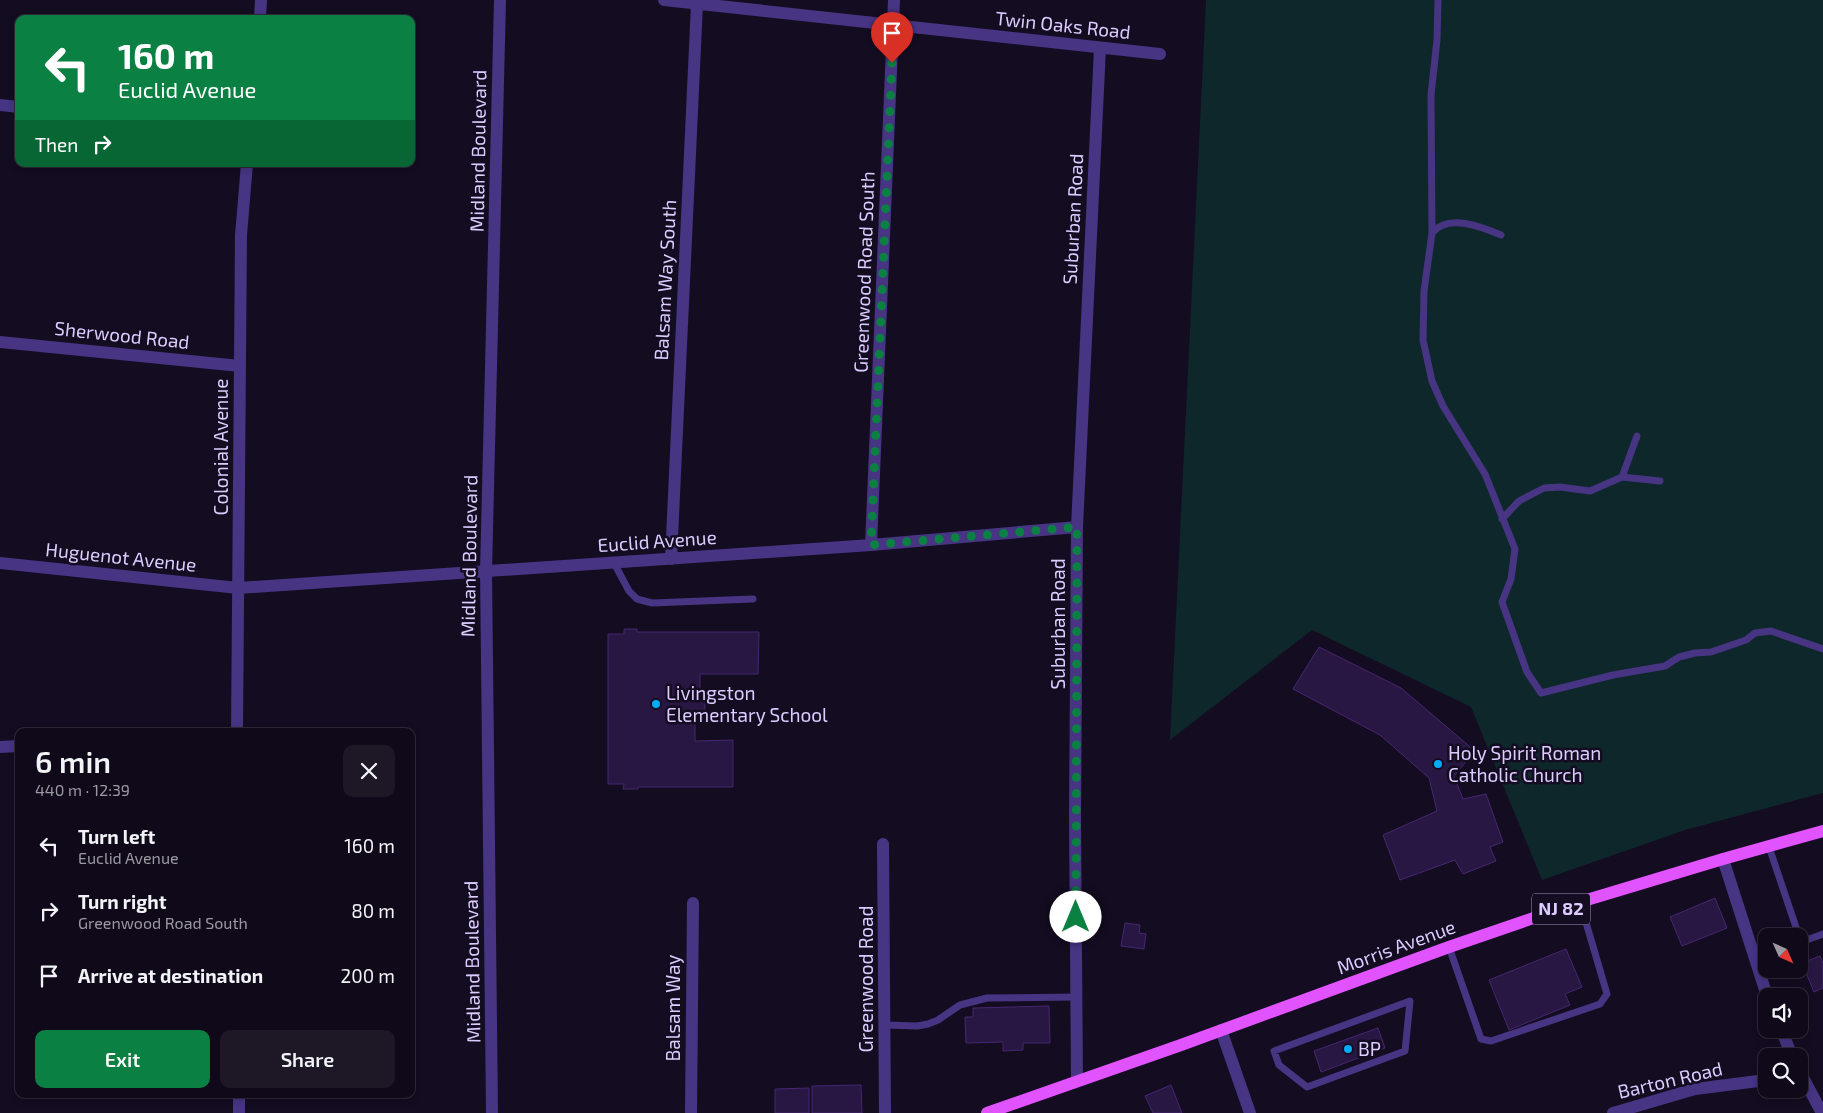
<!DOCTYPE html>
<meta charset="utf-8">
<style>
:root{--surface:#0f0919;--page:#1d1726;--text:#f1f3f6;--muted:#9b9aa2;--line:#2f2a38;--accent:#0b8043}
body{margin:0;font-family:"Exo 2",sans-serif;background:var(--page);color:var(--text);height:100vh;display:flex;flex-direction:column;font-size:19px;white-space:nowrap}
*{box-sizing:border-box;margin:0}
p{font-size:16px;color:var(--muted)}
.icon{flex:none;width:28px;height:28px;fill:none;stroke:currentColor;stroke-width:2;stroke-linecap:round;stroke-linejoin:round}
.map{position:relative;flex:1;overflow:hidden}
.sheet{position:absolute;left:15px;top:728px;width:400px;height:370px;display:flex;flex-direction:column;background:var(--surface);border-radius:10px;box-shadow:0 2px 8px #0003,0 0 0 1px var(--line)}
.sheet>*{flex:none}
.top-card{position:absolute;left:15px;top:15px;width:400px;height:152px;border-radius:10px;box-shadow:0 2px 8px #0003,0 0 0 1px var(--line);background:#0b8043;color:#fff;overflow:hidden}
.needle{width:32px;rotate:135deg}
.controls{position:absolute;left:1758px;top:928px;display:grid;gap:10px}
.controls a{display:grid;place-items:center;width:50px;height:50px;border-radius:10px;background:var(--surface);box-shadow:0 2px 8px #0003,0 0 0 1px var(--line);font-size:25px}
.pin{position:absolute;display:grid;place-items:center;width:42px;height:42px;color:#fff;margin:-51px -21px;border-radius:50% 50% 50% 0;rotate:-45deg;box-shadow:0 0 5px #0007}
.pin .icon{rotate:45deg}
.me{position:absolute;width:55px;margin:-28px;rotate:0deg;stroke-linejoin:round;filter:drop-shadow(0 0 4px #0008)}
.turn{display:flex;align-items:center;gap:18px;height:105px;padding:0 20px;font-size:22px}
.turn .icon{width:65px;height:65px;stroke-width:2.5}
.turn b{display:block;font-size:35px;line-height:42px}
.then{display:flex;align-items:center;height:48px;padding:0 20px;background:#0003;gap:10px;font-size:19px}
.round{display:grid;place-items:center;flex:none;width:52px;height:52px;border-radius:10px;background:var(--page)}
.headline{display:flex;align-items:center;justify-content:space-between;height:85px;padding:0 20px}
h1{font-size:30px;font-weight:600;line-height:38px}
.primary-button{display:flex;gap:10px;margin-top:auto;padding:10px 20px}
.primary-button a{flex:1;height:58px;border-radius:10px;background:var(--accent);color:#fff;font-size:20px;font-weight:600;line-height:58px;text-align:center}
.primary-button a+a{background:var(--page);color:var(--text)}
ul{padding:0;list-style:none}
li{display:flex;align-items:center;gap:15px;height:65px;padding:0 20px}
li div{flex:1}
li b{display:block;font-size:19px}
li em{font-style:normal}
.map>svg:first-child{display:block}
.green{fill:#0e272b}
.building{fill:#291743;stroke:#452770}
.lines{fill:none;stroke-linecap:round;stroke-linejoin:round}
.lane{stroke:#473483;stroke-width:7}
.street{stroke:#473483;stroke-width:12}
.primary{stroke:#e153ff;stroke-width:12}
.route{stroke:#0b8043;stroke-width:9;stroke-dasharray:0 16.2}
.poi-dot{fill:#00acf7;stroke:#140c21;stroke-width:2}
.labels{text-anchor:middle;stroke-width:5;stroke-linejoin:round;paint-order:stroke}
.shield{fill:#140c21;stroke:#a092bc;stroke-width:1}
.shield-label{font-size:18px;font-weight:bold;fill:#dcccff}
.street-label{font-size:19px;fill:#dcccff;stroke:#140c21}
.poi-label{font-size:19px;fill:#dcccff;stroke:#140c21;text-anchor:start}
</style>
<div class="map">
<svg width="1823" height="1113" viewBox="0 0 1823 1113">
<rect width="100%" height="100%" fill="#140c21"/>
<path class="green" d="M1206,0H1823V793L1685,830L1542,880L1471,707L1312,630L1170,740Z"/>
<path class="building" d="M624,629H637V632H759L758,674H700V697H705V712H699V718L695,717V741L733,740V787H638V789H623L624,784H608V634H624Z
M1319,647L1401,688L1475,751L1454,776L1463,799L1486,794L1503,842L1490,847L1496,861L1463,874L1455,860L1400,880L1383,835L1437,811L1429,778L1380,735L1293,689Z
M1715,898L1727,928L1682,946L1670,917Z
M1125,923L1140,925L1139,933L1146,934L1144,949L1121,946Z
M1566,949L1582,987L1565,994L1570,1005L1509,1030L1489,980Z
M1820,956L1823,963V988L1814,992L1802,963Z
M1049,1006L1050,1043H1023V1050L1003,1051V1042L966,1043L965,1017H973V1008Z
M1378,1028L1385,1048L1321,1072L1314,1051Z
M861,1085L862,1113H812V1086Z
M1171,1085L1182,1113H1153L1145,1096Z
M809,1088V1113H775V1089Z"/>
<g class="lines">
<path class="lane" d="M1432,233L1431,95L1437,40L1438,0
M1501,235C1482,227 1448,213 1432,233L1424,291L1423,340L1432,381L1443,406L1485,474L1515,549L1511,579L1502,602L1527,672L1541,693L1613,675L1665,666L1679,657L1695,653L1711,652L1746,640L1755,633L1771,631L1823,649
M1622,477L1637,436
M1502,519L1519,501L1544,488L1560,487L1590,491L1622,477L1660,481
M614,563L629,591L637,599L652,603L753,599
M1769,847L1801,942L1823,934
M1449,947L1481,1039L1491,1041L1600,1004L1607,994L1580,902
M1410,1001L1405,1051L1307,1087L1279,1065L1274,1051Z
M885,1025L917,1026L928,1024L938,1020L960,1005L987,998L1077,997"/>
<path class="street" d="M664,0L1160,54
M260,19L261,0
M0,105L19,107
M0,342L240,366
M871,545L894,0
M671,559L697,4
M0,563L238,588L871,545L1077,527
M237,731L241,235L247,164
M0,747L19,746
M883,844L885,1113
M1723,859L1767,996
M1781,1029L1792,1056
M1221,1030L1250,1113
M1799,1070L1822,1113
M1077,1081L1075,818L1077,527L1100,48
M239,1094V1113
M492,1113L486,571L500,0
M691,1113L693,903
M1613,1113L1695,1089L1766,1080"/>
<path class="primary" d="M987,1113L1181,1045L1449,947L1580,902L1723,859L1823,831"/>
</g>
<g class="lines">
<path class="route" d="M892,63L871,545L1077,527L1076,917"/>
</g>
<g class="poi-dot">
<circle cx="656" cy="704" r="5"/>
<circle cx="1438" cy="764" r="5"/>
<circle cx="1348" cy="1049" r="5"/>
</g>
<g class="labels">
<rect class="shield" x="1532" y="893.5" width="58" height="31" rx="4"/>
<g class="shield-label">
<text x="1561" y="915">NJ 82</text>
</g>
<g class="street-label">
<text transform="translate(1063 25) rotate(6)" y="7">Twin Oaks Road</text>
<text transform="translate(478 151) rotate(-89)" y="7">Midland Boulevard</text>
<text transform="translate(1073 219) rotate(-87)" y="7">Suburban Road</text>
<text transform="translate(864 272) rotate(-88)" y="7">Greenwood Road South</text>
<text transform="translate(665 280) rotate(-87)" y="7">Balsam Way South</text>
<text transform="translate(122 335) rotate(6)" y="7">Sherwood Road</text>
<text transform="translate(221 447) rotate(-90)" y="7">Colonial Avenue</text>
<text transform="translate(657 541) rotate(-4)" y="7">Euclid Avenue</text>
<text transform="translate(469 556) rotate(-89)" y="7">Midland Boulevard</text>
<text transform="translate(121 557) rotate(6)" y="7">Huguenot Avenue</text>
<text transform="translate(1058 624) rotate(-90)" y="7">Suburban Road</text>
<text transform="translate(1396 947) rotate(-20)" y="7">Morris Avenue</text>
<text transform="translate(472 962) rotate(-91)" y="7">Midland Boulevard</text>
<text transform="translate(866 979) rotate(-90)" y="7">Greenwood Road</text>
<text transform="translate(673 1008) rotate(-90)" y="7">Balsam Way</text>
<text transform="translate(1670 1080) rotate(-13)" y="7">Barton Road</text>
</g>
<g class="poi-label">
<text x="666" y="700">Livingston<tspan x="666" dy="22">Elementary School</tspan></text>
<text x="1448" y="760">Holy Spirit Roman<tspan x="1448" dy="22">Catholic Church</tspan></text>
<text x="1358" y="1056">BP</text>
</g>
</g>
</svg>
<div class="controls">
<a><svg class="needle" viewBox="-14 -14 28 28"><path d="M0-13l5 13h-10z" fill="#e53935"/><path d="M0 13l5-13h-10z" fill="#9b9aa2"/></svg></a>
<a><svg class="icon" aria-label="sound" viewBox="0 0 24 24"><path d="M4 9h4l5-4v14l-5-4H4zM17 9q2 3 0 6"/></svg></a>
<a><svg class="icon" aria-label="search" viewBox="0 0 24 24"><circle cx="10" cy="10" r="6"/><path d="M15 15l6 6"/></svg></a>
</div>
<div class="pin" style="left:892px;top:63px;background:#d93025"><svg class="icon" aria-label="arrive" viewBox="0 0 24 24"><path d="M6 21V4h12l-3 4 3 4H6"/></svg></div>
<svg class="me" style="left:1076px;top:917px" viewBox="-20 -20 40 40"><circle r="19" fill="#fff"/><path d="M0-13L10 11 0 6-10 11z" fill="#0b8043"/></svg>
<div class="top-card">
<div class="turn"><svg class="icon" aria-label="left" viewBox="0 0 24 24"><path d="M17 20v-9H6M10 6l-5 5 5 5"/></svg><div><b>160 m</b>Euclid Avenue</div></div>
<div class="then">Then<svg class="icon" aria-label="right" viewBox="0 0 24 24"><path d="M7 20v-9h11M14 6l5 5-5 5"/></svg></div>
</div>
<section class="sheet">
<div class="headline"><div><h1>6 min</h1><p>440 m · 12:39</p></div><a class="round"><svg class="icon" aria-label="close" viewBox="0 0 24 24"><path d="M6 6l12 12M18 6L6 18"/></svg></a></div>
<ul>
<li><svg class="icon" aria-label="left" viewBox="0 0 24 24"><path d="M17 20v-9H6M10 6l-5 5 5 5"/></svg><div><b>Turn left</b><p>Euclid Avenue</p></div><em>160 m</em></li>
<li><svg class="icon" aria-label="right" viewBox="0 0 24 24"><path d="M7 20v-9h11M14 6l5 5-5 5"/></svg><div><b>Turn right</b><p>Greenwood Road South</p></div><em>80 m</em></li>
<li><svg class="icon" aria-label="arrive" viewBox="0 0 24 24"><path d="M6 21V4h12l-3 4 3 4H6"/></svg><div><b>Arrive at destination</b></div><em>200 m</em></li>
</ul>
<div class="primary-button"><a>Exit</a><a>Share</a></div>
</section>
</div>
